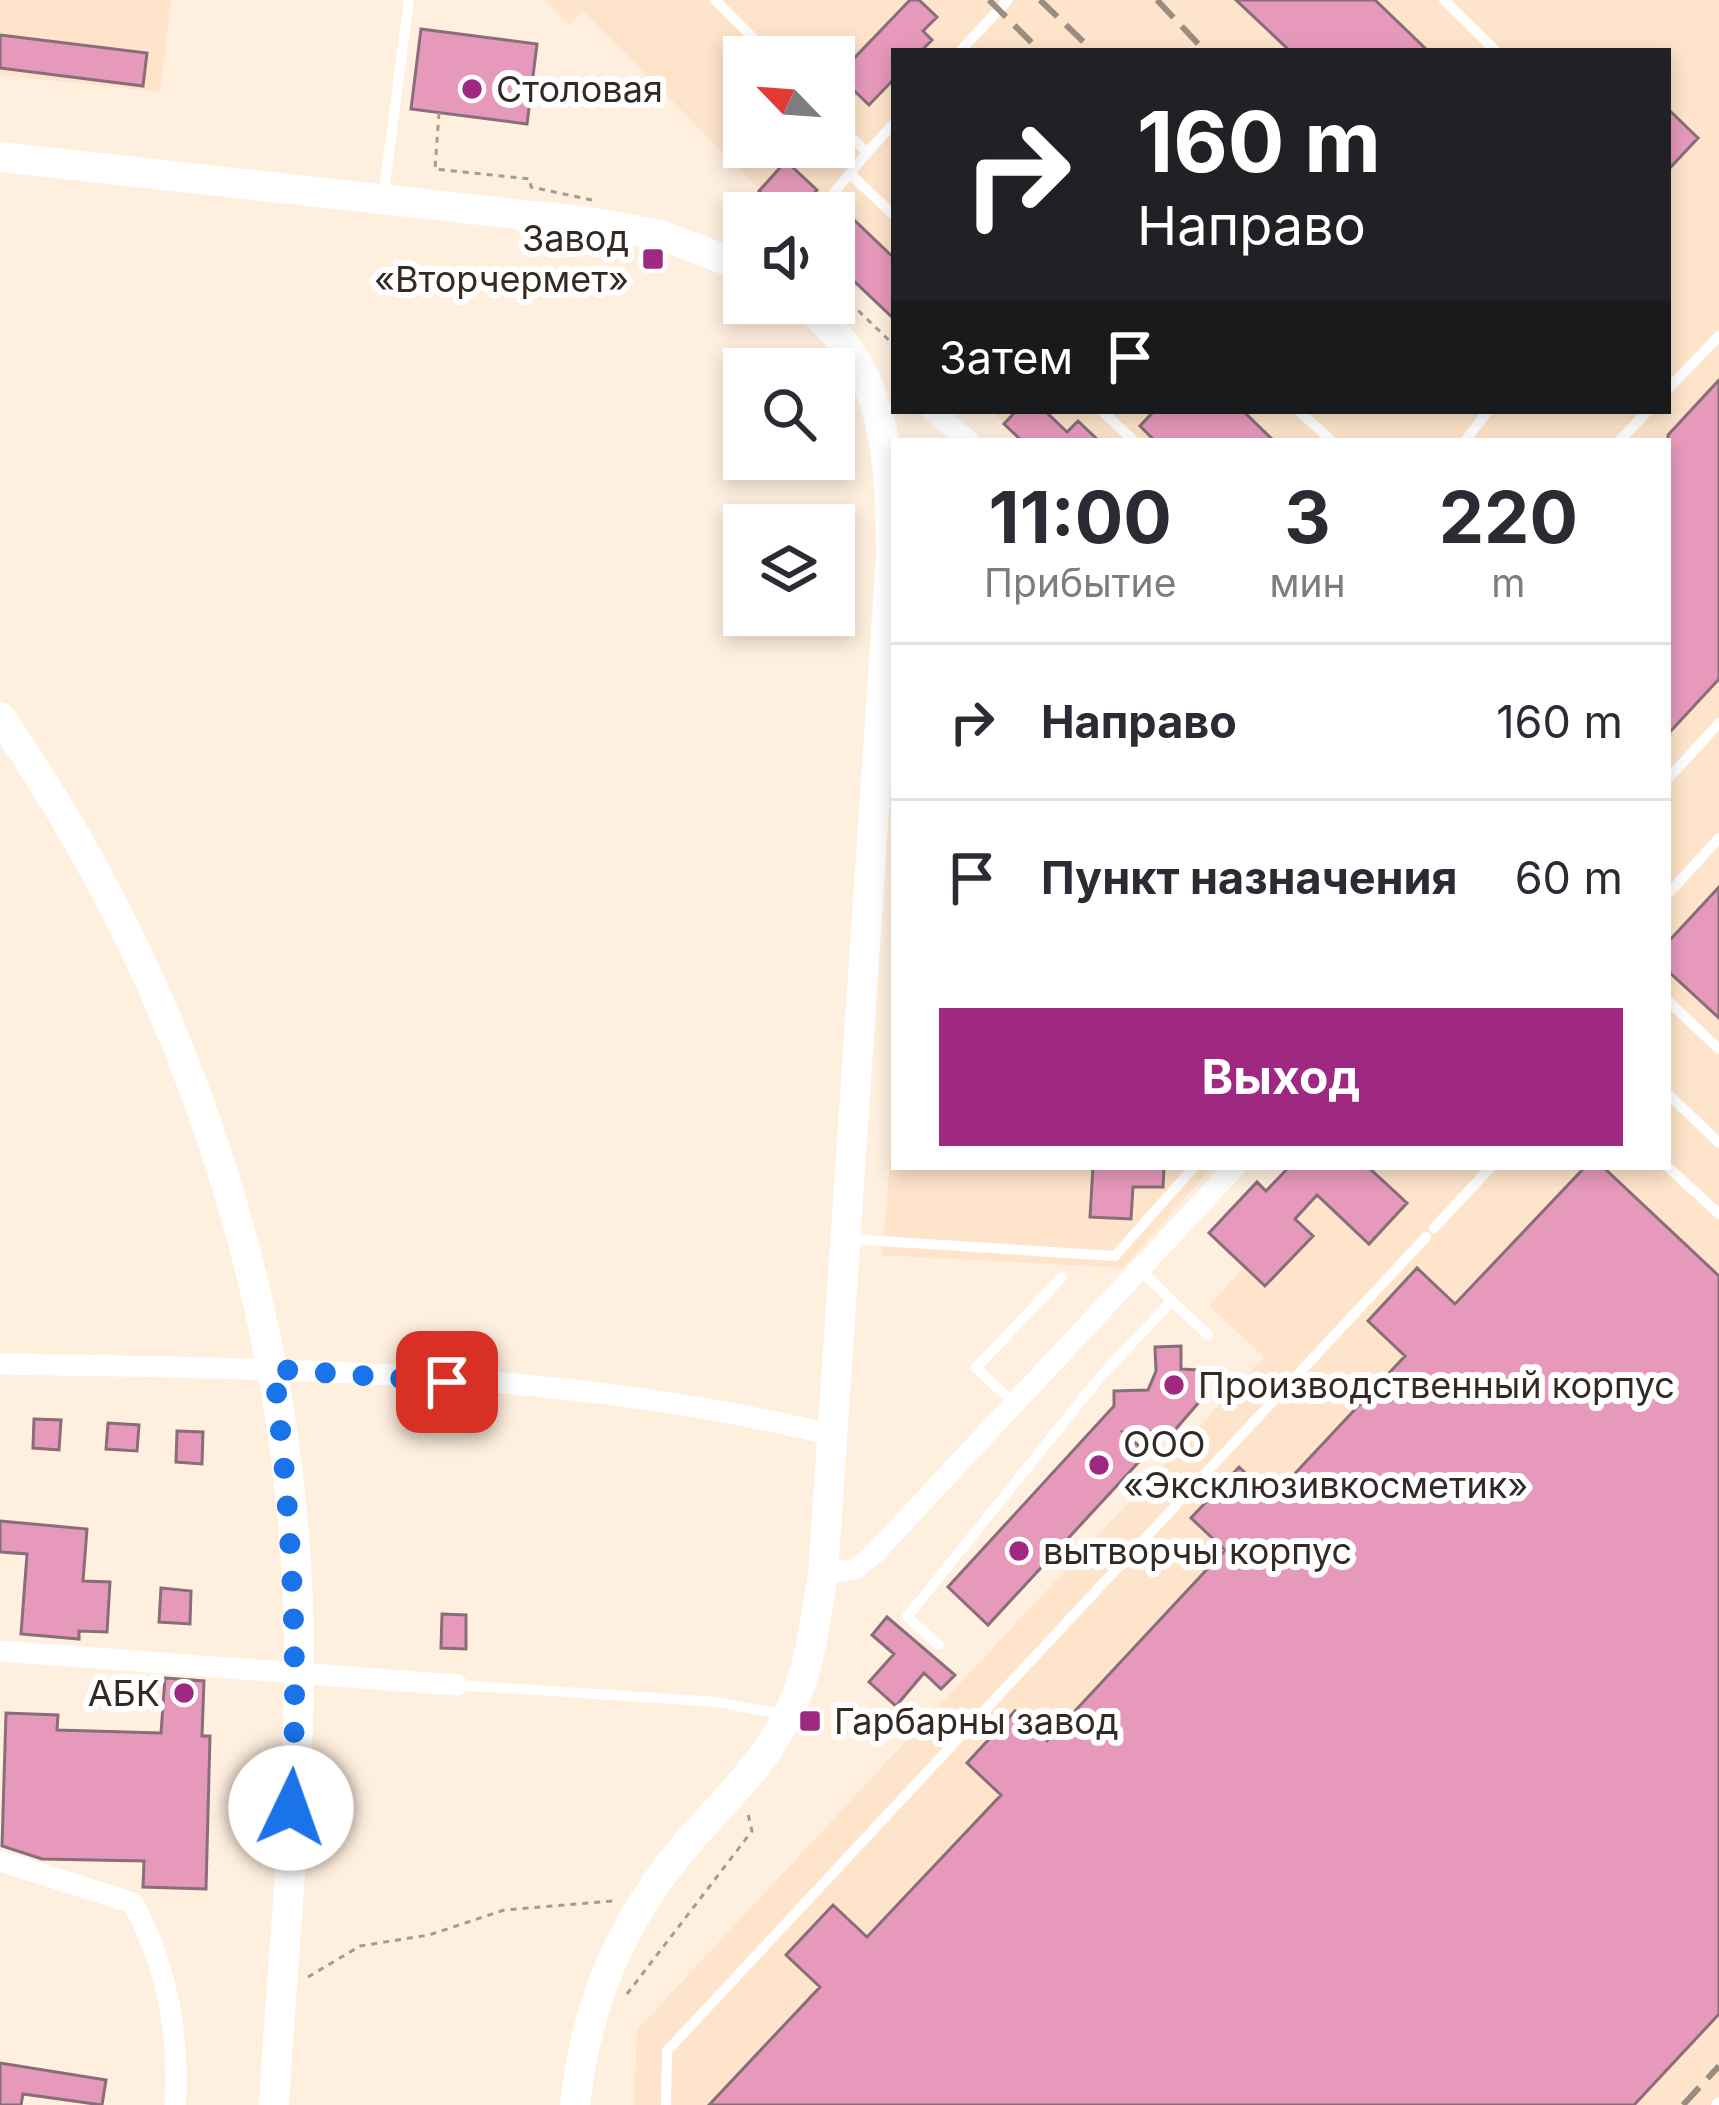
<!DOCTYPE html>
<html lang="ru">
<meta charset="utf-8">
<style>
:root{--surface:#fff;--page:#f7f7f7;--text:#2b2b33;--muted:#7c7c81;--line:#e1e1e2;--accent:#9f2881}
body{margin:0;font-family:Inter,sans-serif;background:var(--page);color:var(--text);height:100vh;display:flex;flex-direction:column;font-size:45px;white-space:nowrap}
*{box-sizing:border-box;margin:0}
p{font-size:39px;color:var(--muted)}
.icon{flex:none;width:66px;height:66px;fill:none;stroke:currentColor;stroke-width:2;stroke-linecap:round;stroke-linejoin:round}
.map{position:relative;flex:1;overflow:hidden}
.details{position:absolute;left:891px;top:438px;width:780px;height:732px;display:flex;flex-direction:column;background:var(--surface);border-radius:0px;box-shadow:0 6px 18px #0003}
.details>*{flex:none}
.top-card{position:absolute;left:891px;top:48px;width:780px;height:366px;border-radius:0px;box-shadow:0 6px 18px #0003;background:#202124;color:#fff;overflow:hidden}
.needle{width:78px;rotate:295deg}
.controls{position:absolute;left:723px;top:36px;display:grid;gap:24px}
.controls a{display:grid;place-items:center;width:132px;height:132px;border-radius:0px;background:var(--surface);box-shadow:0 6px 18px #0003;font-size:60px}
.pin{position:absolute;display:grid;place-items:center;width:102px;height:102px;color:#fff;margin:-51px;border-radius:24px;box-shadow:0 6px 18px #0006}
.me{position:absolute;width:132px;margin:-66px;rotate:3deg;stroke-linejoin:round;filter:drop-shadow(0 0 9px #0008)}
.turn{display:flex;align-items:center;gap:42px;height:252px;padding:0 48px;font-size:54px}
.turn .icon{width:156px;height:156px;stroke-width:2.5}
.turn b{display:block;font-size:84px;line-height:102px}
.then{display:flex;align-items:center;height:114px;padding:0 48px;background:#0003;gap:24px;font-size:45px}
.eta{display:flex;justify-content:space-evenly;align-items:center;height:204px;text-align:center}
.eta b{font-size:72px;font-weight:700;line-height:84px}
.button{display:flex;gap:24px;margin-top:auto;padding:24px 48px}
.button a{flex:1;height:138px;border-radius:0px;background:var(--accent);color:#fff;font-size:48px;font-weight:700;line-height:138px;text-align:center}
ul{padding:0;list-style:none}
li{display:flex;align-items:center;gap:36px;height:156px;padding:0 48px;border-top:3px solid var(--line)}
li div{flex:1}
li b{display:block;font-size:45px}
li em{font-style:normal}
.map>svg:first-child{display:block}
.built{fill:#fee4ca;fill-rule:evenodd}
.building{fill:#e799bb;stroke:#876e79;stroke-width:3}
.lines{fill:none;stroke-linecap:round;stroke-linejoin:round}
.path{stroke:#a79b8e;stroke-width:3;stroke-dasharray:6 6;stroke-linecap:butt}
.lane{stroke:#fff;stroke-width:10}
.street{stroke:#fff;stroke-width:21}
.secondary{stroke:#fff;stroke-width:30}
.rail{stroke:#998d82;stroke-width:6;stroke-dasharray:24 12;stroke-linecap:butt}
.route{stroke:#1a73e8;stroke-width:21;stroke-dasharray:0 37.8}
.poi-dot{fill:#9f2881;stroke:#fff;stroke-width:4.5}
.labels{text-anchor:middle;stroke-width:12;stroke-linejoin:round;paint-order:stroke}
.poi-label{font-size:36px;fill:#322a23;stroke:#fff;text-anchor:start}
</style>
<div class="map">
<svg width="1719" height="2105" viewBox="0 0 1719 2105">
<rect width="100%" height="100%" fill="#ffefdf"/>
<path class="built" d="M0,0H171L160,92L0,75Z
M545,0H1719V2105H634L637,2030L1264,1357L1209,1306L1244,1267L1209,1233L1257,1182L1266,1191L1289,1167H1668V441H1022L992,411H1668V51H894V319L834,262V213H783L583,11L569,24ZM744,57H834V147H744Z
M894,1116V1167H1212L1123,1268L882,1255Z"/>
<path class="building" d="M910,0H919L937,17L923,31L932,40L921,51H894V79L869,105L838,75Z
M1236,0H1375L1428,51H1290Z
M421,29L537,44L527,124L411,109Z
M0,35L147,53L143,86L0,68Z
M1668,109L1698,138L1668,170Z
M786,161L817,190L795,213H783L759,191Z
M851,217L894,258V319L834,262V235Z
M1719,380V679L1668,734V435Z
M1016,411H1045L1067,432L1078,421L1099,441H1022L1004,424Z
M1154,411H1243L1274,441H1155L1140,426Z
M1719,887V1018L1668,971V942Z
M1093,1167H1164L1163,1187H1133L1131,1219L1090,1217Z
M1289,1167H1368L1407,1203L1369,1244L1317,1195L1295,1219L1313,1236L1265,1286L1209,1233L1257,1182L1266,1191Z
M1585,1167H1603L1719,1276V2014L1634,2105H709L820,1987L786,1955L833,1905L867,1937L1001,1795L967,1763L1015,1711L1047,1741L1225,1550L1191,1518L1239,1467L1272,1498L1405,1356L1368,1321L1417,1268L1455,1304Z
M1181,1346V1369L1199,1370L1201,1400L1174,1431L1123,1432L1147,1453L988,1625L948,1587L1114,1406V1391L1148,1390L1156,1371L1155,1347Z
M34,1419L61,1420L59,1450L33,1448Z
M108,1423L139,1425L137,1451L106,1449Z
M177,1431L203,1432L202,1464L176,1462Z
M0,1521L87,1529L83,1581L110,1582L107,1632L79,1631V1639L21,1634L27,1554L0,1552Z
M161,1588L191,1591L190,1624L159,1622Z
M442,1614L466,1615V1649L441,1648Z
M887,1617L955,1675L941,1689L924,1673L896,1706L869,1682L894,1654L872,1635Z
M165,1678L204,1681L202,1736H210L206,1889L143,1887L144,1861L42,1859L2,1846L6,1713L58,1715L57,1730L161,1733Z
M0,2063L106,2080L102,2105L23,2094L21,2105H0Z"/>
<g class="lines">
<path class="path" d="M439,113L435,169L530,179L531,187L592,200
M841,294L894,345
M308,1977L360,1946L429,1935L504,1910L613,1901
M627,1994L752,1831L748,1814"/>
<path class="lane" d="M715,0L772,57
M1444,0L1496,51
M960,51L1008,0
M834,120L867,153L894,123
M850,174L894,215
M383,198L409,0
M817,213L867,153
M1668,389L1719,336
M1102,411L1134,441
M1299,411L1332,441
M1465,441L1488,411
M1619,441L1648,411
M1668,779L1719,723
M1668,894L1719,838
M1668,1001L1719,1049
M1668,1094L1719,1143
M1668,1167L1719,1214
M1434,1228L1491,1167
M848,1239L1115,1256L1194,1167
M1172,1301L1208,1335
M1014,1403L976,1368L1062,1277
M939,1645L907,1617L1101,1376L1172,1301L1140,1270
M457,1685L718,1702L784,1715
M666,2105L667,2051L1426,1237
M1716,2105L1719,2102"/>
<path class="street" d="M932,411L969,441
M0,1364C275,1369 565,1369 832,1435
M823,1575L855,1569L874,1554L1235,1167
M0,1651L457,1685
M0,1861L133,1903C167,1967 180,2034 175,2105"/>
<path class="secondary" d="M0,157L589,222L661,235L744,267
M0,717C192,994 301,1333 299,1671C298,1815 282,1961 274,2105
M575,2105C586,2003 622,1918 690,1840C727,1798 767,1761 791,1709C810,1667 815,1621 823,1575L891,556C890,460 889,364 801,303"/>
<path class="rail" d="M989,0L1040,51
M1040,0L1093,51
M1157,0L1205,51
M1683,2105L1719,2066"/>
</g>
<g class="lines">
<path class="route" d="M291,1808C300,1655 291,1520 274,1369L447,1382"/>
</g>
<g class="poi-dot">
<circle cx="472" cy="89" r="12"/>
<rect x="641" y="247" width="24" height="24" rx="6"/>
<circle cx="1174" cy="1385" r="12"/>
<circle cx="1099" cy="1465" r="12"/>
<circle cx="1019" cy="1551" r="12"/>
<circle cx="184" cy="1693" r="12"/>
<rect x="798" y="1709" width="24" height="24" rx="6"/>
</g>
<g class="labels">
<g class="poi-label">
<text x="496" y="102">Столовая</text>
<text x="629" y="251" text-anchor="end">Завод<tspan x="629" dy="41">«Вторчермет»</tspan></text>
<text x="1198" y="1398">Производственный корпус</text>
<text x="1123" y="1457">ООО<tspan x="1123" dy="41">«Эксклюзивкосметик»</tspan></text>
<text x="1043" y="1564">вытворчы корпус</text>
<text x="160" y="1706" text-anchor="end">АБК</text>
<text x="834" y="1734">Гарбарны завод</text>
</g>
</g>
</svg>
<div class="controls">
<a><svg class="needle" viewBox="-14 -14 28 28"><path d="M0-13l5 13h-10z" fill="#e53935"/><path d="M0 13l5-13h-10z" fill="#7c7c81"/></svg></a>
<a><svg class="icon" aria-label="sound" viewBox="0 0 24 24"><path d="M4 9h4l5-4v14l-5-4H4zM17 9q2 3 0 6"/></svg></a>
<a><svg class="icon" aria-label="search" viewBox="0 0 24 24"><circle cx="10" cy="10" r="6"/><path d="M15 15l6 6"/></svg></a>
<a><svg class="icon" aria-label="layers" viewBox="0 0 24 24"><path d="M12 4l9 5-9 5-9-5zM3 14l9 5 9-5"/></svg></a>
</div>
<div class="pin" style="left:447px;top:1382px;background:#d93025"><svg class="icon" aria-label="arrive" viewBox="0 0 24 24"><path d="M6 21V4h12l-3 4 3 4H6"/></svg></div>
<svg class="me" style="left:291px;top:1808px" viewBox="-20 -20 40 40"><circle r="19" fill="#fff"/><path d="M0-13L10 11 0 6-10 11z" fill="#1a73e8"/></svg>
<div class="top-card">
<div class="turn"><svg class="icon" aria-label="right" viewBox="0 0 24 24"><path d="M7 20v-9h11M14 6l5 5-5 5"/></svg><div><b>160 m</b>Направо</div></div>
<div class="then">Затем<svg class="icon" aria-label="arrive" viewBox="0 0 24 24"><path d="M6 21V4h12l-3 4 3 4H6"/></svg></div>
</div>
<section class="details">
<div class="eta">
<div><b>11:00</b><p>Прибытие</p></div>
<div><b>3</b><p>мин</p></div>
<div><b>220</b><p>m</p></div>
</div>
<ul>
<li><svg class="icon" aria-label="right" viewBox="0 0 24 24"><path d="M7 20v-9h11M14 6l5 5-5 5"/></svg><div><b>Направо</b></div><em>160 m</em></li>
<li><svg class="icon" aria-label="arrive" viewBox="0 0 24 24"><path d="M6 21V4h12l-3 4 3 4H6"/></svg><div><b>Пункт назначения</b></div><em>60 m</em></li>
</ul>
<div class="button"><a>Выход</a></div>
</section>
</div>
